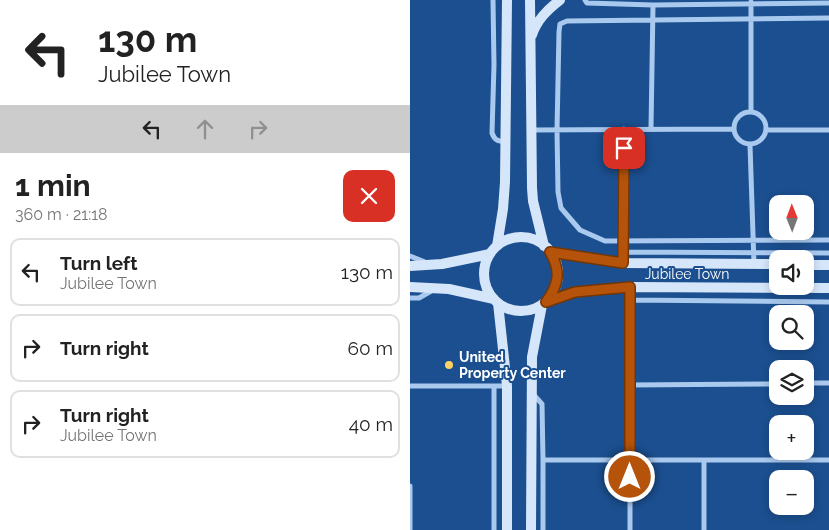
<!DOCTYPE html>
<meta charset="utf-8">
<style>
:root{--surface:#fff;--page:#f2f2f2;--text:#222;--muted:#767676;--line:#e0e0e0}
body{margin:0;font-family:Raleway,sans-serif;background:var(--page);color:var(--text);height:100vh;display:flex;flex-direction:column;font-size:19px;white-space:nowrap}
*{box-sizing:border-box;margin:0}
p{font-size:16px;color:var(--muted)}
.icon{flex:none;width:28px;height:28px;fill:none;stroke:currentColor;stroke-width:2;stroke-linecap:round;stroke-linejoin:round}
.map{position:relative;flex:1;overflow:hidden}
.drawer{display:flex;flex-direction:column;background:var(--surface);width:410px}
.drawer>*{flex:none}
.banner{background:#fff;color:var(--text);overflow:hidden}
.needle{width:32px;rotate:359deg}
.buttons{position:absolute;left:359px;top:195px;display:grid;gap:10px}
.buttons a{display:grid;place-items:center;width:45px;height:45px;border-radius:10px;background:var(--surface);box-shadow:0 2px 8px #0003;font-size:25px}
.pin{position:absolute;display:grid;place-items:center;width:42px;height:42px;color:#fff;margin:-21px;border-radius:10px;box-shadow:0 2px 8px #0006}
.me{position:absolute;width:55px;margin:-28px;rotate:0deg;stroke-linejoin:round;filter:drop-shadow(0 0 4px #0008)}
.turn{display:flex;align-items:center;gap:18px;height:105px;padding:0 15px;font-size:22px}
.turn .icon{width:65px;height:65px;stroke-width:2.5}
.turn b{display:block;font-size:35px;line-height:42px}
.lanes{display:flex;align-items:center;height:48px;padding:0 15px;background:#0003;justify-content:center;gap:25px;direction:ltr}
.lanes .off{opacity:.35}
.round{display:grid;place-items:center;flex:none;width:52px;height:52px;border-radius:10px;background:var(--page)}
.head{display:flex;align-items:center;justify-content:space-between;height:85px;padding:0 15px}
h1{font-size:30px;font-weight:700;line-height:38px}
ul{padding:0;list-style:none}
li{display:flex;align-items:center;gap:15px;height:68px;margin:0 10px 8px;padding:0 5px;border:2px solid var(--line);border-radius:10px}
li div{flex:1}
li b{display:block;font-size:19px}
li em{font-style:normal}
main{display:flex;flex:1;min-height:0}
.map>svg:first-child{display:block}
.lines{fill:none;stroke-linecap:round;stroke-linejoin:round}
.street{stroke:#a9c9ee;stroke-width:5}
.secondary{stroke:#d6e6fa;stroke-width:10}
.route-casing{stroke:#753606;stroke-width:12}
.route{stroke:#b45309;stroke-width:9}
.poi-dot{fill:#ffd166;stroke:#1b4f8f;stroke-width:2}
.labels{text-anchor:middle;stroke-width:4;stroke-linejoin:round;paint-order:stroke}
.street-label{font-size:14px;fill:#fff;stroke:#1b4f8f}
.poi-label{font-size:14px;font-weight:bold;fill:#fff;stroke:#1b4f8f;text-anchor:start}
</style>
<main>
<section class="drawer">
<div class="banner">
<div class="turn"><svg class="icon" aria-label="left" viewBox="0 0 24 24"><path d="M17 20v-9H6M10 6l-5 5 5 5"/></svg><div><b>130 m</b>Jubilee Town</div></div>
<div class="lanes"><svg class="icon" aria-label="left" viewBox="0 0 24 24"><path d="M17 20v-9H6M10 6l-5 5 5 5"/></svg><svg class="icon off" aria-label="ahead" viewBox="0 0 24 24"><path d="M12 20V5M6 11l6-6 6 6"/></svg><svg class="icon off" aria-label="right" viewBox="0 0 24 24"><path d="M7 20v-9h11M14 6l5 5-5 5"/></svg></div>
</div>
<div class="head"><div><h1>1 min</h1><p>360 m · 21:18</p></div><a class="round" style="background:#d93025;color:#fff"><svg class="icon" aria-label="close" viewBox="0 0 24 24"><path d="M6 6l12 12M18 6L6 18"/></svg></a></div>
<ul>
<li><svg class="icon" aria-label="left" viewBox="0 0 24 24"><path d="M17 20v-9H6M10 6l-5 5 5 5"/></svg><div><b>Turn left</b><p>Jubilee Town</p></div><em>130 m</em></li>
<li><svg class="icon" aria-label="right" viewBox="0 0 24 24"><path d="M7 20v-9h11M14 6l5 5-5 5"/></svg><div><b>Turn right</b></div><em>60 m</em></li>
<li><svg class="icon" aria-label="right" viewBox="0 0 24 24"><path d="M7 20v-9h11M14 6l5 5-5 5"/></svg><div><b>Turn right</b><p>Jubilee Town</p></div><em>40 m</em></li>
</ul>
</section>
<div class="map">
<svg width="419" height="530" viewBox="0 0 419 530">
<rect width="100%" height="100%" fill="#1b4f8f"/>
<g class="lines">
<path class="street" d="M83,0L84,65L82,133C85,141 88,141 95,142
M175,0L177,3L243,5L419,3
M419,18L157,21L150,24L149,32L147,130L148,192L151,208L170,230L195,241L419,240
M324 128a16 16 0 1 1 32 0a16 16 0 1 1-32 0Z
M341,112V2
M241,128L243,5
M121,130L323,129
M356,130H419
M340,145L344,264
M214,252L419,253
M0,256L15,262
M213,263L214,129
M0,298H9L23,290
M220,300L419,302
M395,383H419
M219,385L368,384
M0,386H97
M123,394L132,404L133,460H419
M133,460V530
M0,486V530
M84,530V386
M220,530V287
M294,530V460"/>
<path class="secondary" d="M120,0L122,188L123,201L134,246
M122,35C127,20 137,10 150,0
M74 274a37 37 0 1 1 74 0a37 37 0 1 1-74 0Z
M87,246L93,209L95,182L97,0
M140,252L213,263L368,264
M395,265H419
M0,266L32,264L80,254
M0,287L39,289L84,299
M136,302L165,292L220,287L419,288
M88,303L97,386V530
M121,530L122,357L132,305"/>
</g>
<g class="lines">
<g class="route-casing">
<path id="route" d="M214,148L213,263L140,252C151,270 149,285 136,302L165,292L220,287V477"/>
</g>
<use href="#route" class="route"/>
</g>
<circle class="poi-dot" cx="39" cy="365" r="5"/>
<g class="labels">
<g class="street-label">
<text x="277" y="279">Jubilee Town</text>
</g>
<g class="poi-label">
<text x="49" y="362">United<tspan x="49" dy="16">Property Center</tspan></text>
</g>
</g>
</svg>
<div class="buttons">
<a><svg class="needle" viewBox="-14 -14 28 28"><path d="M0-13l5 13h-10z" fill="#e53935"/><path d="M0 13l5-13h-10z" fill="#767676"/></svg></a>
<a><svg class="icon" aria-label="sound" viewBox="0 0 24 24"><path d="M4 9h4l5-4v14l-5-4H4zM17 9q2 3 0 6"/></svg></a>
<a><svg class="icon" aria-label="search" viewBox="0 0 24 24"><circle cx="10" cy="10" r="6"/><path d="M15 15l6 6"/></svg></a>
<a><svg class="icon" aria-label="layers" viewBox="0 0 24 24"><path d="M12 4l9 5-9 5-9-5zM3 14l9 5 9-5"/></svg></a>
<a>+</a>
<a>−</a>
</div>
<div class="pin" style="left:214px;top:148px;background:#d93025"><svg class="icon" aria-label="arrive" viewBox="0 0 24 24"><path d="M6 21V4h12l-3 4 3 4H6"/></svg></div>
<svg class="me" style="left:220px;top:477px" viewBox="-20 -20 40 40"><circle r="17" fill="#b45309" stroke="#fff" stroke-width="3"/><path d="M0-11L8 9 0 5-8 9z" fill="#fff"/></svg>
</div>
</main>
